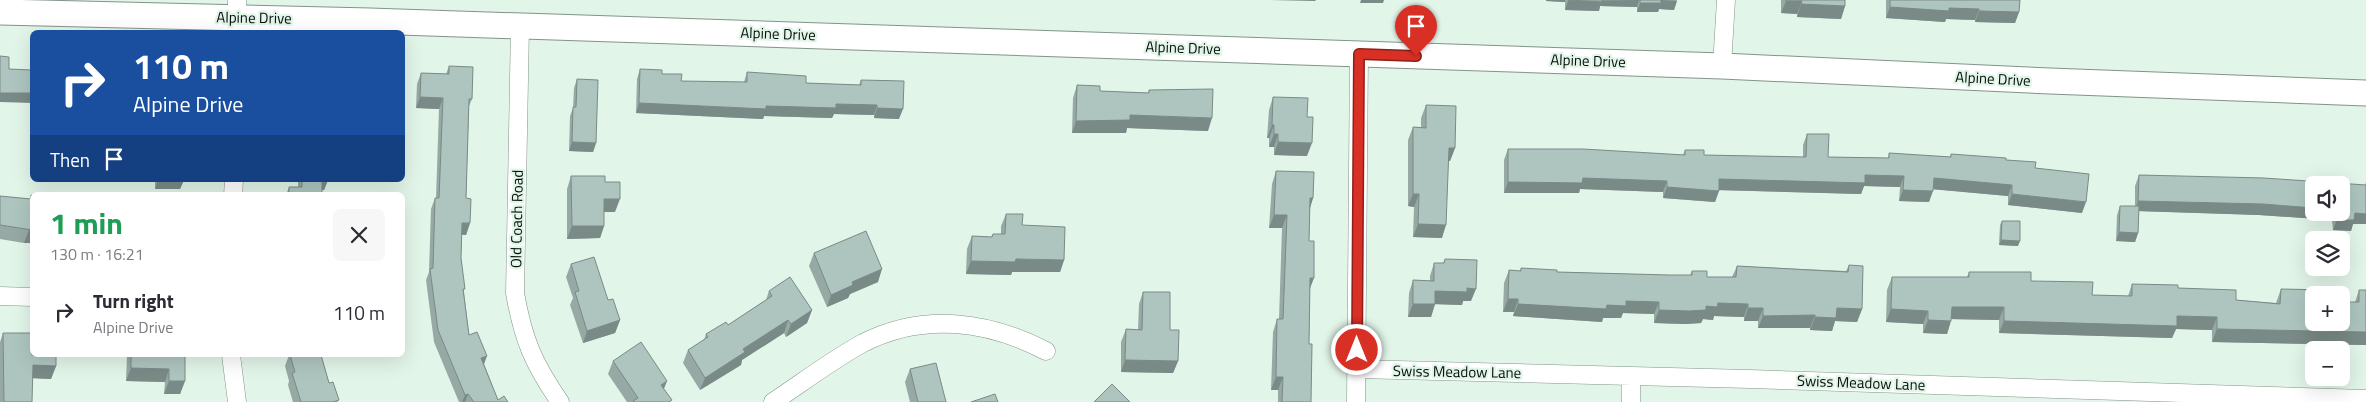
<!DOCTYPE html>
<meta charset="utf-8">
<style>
:root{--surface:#fff;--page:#f7f7f7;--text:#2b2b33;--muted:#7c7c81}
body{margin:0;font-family:"Titillium Web",sans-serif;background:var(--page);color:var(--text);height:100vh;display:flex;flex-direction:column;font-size:19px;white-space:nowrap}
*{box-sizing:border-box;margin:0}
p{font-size:16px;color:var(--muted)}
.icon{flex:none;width:28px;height:28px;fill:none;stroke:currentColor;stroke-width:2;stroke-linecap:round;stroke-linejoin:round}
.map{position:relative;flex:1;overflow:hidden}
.sheet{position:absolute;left:30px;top:192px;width:375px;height:165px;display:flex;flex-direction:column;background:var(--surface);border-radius:8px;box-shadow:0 5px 20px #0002}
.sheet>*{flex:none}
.banner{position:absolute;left:30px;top:30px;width:375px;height:152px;border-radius:8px;box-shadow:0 5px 20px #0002;background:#1a4fa0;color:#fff;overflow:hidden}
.controls{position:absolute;left:2305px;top:176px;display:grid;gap:10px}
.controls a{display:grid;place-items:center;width:45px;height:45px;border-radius:8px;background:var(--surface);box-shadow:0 5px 20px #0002;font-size:25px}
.pin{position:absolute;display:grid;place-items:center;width:42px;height:42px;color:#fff;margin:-51px -21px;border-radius:50% 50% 50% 0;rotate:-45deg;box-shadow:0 0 5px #0007}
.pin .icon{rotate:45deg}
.me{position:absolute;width:55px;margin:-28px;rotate:0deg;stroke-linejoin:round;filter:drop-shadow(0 0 4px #0008)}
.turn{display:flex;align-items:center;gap:18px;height:105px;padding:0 20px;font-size:22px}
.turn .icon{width:65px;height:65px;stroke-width:2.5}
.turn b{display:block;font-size:35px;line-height:42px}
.then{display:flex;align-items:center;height:48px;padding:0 20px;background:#0003;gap:10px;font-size:19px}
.round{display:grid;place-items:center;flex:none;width:52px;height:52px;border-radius:8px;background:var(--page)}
.head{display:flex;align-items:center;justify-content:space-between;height:85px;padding:0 20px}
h1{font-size:30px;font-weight:700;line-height:38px;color:#1e9e55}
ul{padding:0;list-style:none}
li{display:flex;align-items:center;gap:15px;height:70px;padding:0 20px}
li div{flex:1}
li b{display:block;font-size:19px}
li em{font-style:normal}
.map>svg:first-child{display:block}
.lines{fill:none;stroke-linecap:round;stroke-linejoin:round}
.street-casing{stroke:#829489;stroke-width:19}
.secondary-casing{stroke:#829489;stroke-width:27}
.street{stroke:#fff;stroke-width:18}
.secondary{stroke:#fff;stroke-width:25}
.wall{fill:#96a9a4;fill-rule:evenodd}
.shaded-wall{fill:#7a8a86}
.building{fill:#aec5bf;stroke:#7a8a86}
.route-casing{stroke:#8d1f18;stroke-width:12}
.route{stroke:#d93025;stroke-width:9}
.labels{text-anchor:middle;stroke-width:4.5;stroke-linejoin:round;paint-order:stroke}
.street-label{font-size:15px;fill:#090f0c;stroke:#e2f5e9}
</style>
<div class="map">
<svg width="2366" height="402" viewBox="0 0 2366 402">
<rect width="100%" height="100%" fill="#e2f5e9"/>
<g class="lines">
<g class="street-casing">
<path id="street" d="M520,26L515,293C523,339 533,363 560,402
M237,32V0
M1722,66L1726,0
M233,195L234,180
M0,296L32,297
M231,355L237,402
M1357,369L1749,379L2366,399
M1631,376V402
M773,402C803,382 832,360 863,343C924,312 988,321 1046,351
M1356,402L1359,54"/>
</g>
<g class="secondary-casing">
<path id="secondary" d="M0,12L370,21L1722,66L2050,81L2366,93"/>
</g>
<use href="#street" class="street"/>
<use href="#secondary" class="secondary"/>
</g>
<path class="wall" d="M1546,0H1677L1674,10L1659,9L1658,12H1637V7L1600,6L1599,11L1565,10V2L1546,1Z
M1781,0H1845V6L1841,19L1797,17V14L1781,13Z
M1886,0H2020L2019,12L2015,23L1975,22V20L1946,19L1945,22L1886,18Z
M449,66L472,99L469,106L466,198L470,223L466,235H462L461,258L464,292L469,335L484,364L498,400L508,402H459L434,342L426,280L429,272L431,209L435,198H436L439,109L416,108L417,84L421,73L446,74Z
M640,69L662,74L681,81L744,82L747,72L806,83L859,85L861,80L899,119L874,118V115L834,114L832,118L764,116L763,119L636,113L637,79Z
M577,79L596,143L593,152L569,151L570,116L573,108L574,88Z
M1077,85L1100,91L1148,93L1149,90L1208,131L1127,128L1126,133H1072L1073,98Z
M1273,97L1307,117V156L1274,155V147H1269V138H1267L1269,110Z
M1426,105L1455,148L1450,161H1448L1442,238L1413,237L1414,207L1408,206V140L1413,127H1421V118Z
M1807,134L1828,157L1888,158L1889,153L1950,157L1951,154L2006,160L2035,168L2082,213L2008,205V196L1933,189L1929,202L1899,201L1900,187L1864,186L1861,194L1719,190L1715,202L1663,198V192L1580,189L1579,193H1504V160L1508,149L1683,155L1685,150L1704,155L1803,157V145Z
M1276,171L1313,198L1310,208L1309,241L1310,288L1309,344L1311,402H1278V390H1271L1273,332L1277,319H1279L1282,228H1269L1272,184Z
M2139,175L2365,185L2366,182V224H2353L2351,231L2333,230L2332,220L2259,215L2139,211L2138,233L2135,242L2116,241L2117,215L2120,206H2135V186ZM2341,185V212H2314Z
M571,176L615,212H604V226L600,238L567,239V189Z
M155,180H184L180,189H155Z
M298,180H328L324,190H322V195H286L289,187H298Z
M31,195L32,243H24L0,239V196L30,199Z
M1006,214L1022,225L1064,260L1060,272H1012L1011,275L966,274L967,249L972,236L991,237L993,234H1001V226Z
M2002,221L2018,246L1999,245L2000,225Z
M814,253L878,282L850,294L848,298L827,307L809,266Z
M1445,259L1471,301H1463L1462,305L1435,304L1431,317H1408L1409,293L1413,280L1430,281V276L1434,263H1443Z
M571,264L620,320L615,333L583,343L570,305L573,298L566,277Z
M1849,265L1862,309L1857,322L1835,321L1832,331L1810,330V328H1758V321H1744V317L1714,316L1713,320L1703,319L1701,323L1685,324L1654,323V314L1623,313L1621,318H1603L1602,322L1513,316L1514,312H1503L1504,283L1509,270L1520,271L1521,268L1557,272L1669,275H1690L1692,271L1707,277H1732L1737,266L1846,271Z
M1969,272L2031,281L2092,295L2128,296L2132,284L2178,288L2236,300L2276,303L2281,289L2314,322L2355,302L2359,290L2366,345L2212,342V330L2176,329L2172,338L1999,333V320L1951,319L1947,334L1923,333V324L1886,322L1887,290L1892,277H1967Z
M769,291L812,310L807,323L786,337L784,333L742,360L741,365L700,390L683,363L688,350L704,340L706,334L728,325L766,300Z
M1143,292L1170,330L1178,361L1173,373L1121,372V342L1126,329L1138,330L1139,304Z
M3,333L56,366L51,379L32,378V402H0V342Z
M127,355H185V381L180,394H164L165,382L126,381Z
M289,355H321L329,383L338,402H293L288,385L289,381L285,366Z
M613,361L664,389L671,402H627L608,374Z
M910,369L946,402H910L905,382Z"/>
<path class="shaded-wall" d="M1266,0H1316L1315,1Z
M1361,0H1384L1383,3H1360Z
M1546,0H1565V2L1546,1Z
M1639,0L1637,7L1600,6L1599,11L1565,10L1568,1Z
M1661,0L1677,1L1674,10L1659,9L1658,12H1637L1640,3Z
M1786,1H1802L1797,14L1781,13Z
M1801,4L1845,6L1841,19L1797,17Z
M1890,7L1949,8L1979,9L1975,20L1946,19L1945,22L1886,18Z
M1979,11L2019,12L2015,23L1975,22Z
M0,93H32V103L0,102Z
M420,97L443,98L439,109L416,108Z
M639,103L766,106L836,104L877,105L874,115L834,114L832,118L764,116L763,119L636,113Z
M877,108L903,109L899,119L874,118Z
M1130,115L1212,118L1208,131L1127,128L1126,133H1072L1076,121Z
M1272,125H1274L1269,138H1267Z
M1274,134H1278L1274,147H1269Z
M572,142L596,143L593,152L569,151Z
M1278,142L1312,143L1307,156L1274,155Z
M1449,148H1455L1450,161H1444Z
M1865,175L1904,176L1900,187L1864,186L1861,194L1715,190L1719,179Z
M1583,178L1667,181L1663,192L1580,189L1579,193H1504L1508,182Z
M1934,178L2012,185L2008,196L1930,189Z
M158,180H184L180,189H155Z
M321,180H328L324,190L318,189Z
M1667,187L1719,191L1715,202L1663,198Z
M1903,190L1933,191L1929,202L1899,201Z
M1413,194H1419L1414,207L1408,206Z
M2012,194L2086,202L2082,213L2008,205Z
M1310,198H1313L1309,211Z
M604,199H620L615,212H600Z
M2138,201L2263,204L2314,208V212H2335L2332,220L2259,215L2135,211Z
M2355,213L2366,214V224H2353L2351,231L2333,230L2337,220Z
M1274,215H1287L1282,228H1269Z
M462,223H470L466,235L458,234Z
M1418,224L1446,225L1442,238L1413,237Z
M572,226H604L600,238L567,239Z
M29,230H32V243H24Z
M2119,232L2138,233L2135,242L2116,241Z
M2001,240L2020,241L2018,246L1999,245Z
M1016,259L1064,260L1060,272H1012L1011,275L966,274L971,261Z
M882,269L878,282L850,294L848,298L827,307L831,295L852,282Z
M1310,278H1314L1309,291Z
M1467,288L1476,289L1471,301H1463L1462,305L1431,304L1435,291Z
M1508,299H1518L1514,312H1503Z
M1626,301L1659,302L1654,314L1623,313L1621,318H1603L1602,322L1513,316L1518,304Z
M1718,303L1748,304L1744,317L1714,316L1713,320L1703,319L1701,323L1685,324L1654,323L1659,310Z
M1413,304H1435L1431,317H1408Z
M1952,307H2004L1999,320L1947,319Z
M1748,308H1763L1758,321H1744Z
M1837,308L1862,309L1857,322L1835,321L1832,331L1810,330L1815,317Z
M1891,309L1928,311L1923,324L1886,322Z
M812,310L807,323L786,337L791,324Z
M1815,315L1810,328H1758L1763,316Z
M2177,316L2217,317L2212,330L2176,329L2172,338L1999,333L2004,321Z
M620,320L615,333L583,343L587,331Z
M788,320L784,333L742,360L741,365L700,390L705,378L743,349Z
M1928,320L1951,321L1947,334L1923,333Z
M2217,329L2366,332V345L2212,342Z
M487,356L483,367L481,358Z
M1125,360L1178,361L1173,373L1121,372Z
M33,365L56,366L51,379L28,378Z
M131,368L169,369L165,382L126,381Z
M1276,377H1283L1278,390H1271Z
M169,381H185L180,394H164Z
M667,381L662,394L661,385Z
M468,394L465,402H462L465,395Z"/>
<path class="building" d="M1568,0H1602V2Z
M1640,0H1661V3H1640Z
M1786,0H1845V6L1801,4L1802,1H1786Z
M1890,0H2020L2019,12L1979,11V9L1949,8V11L1890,7Z
M0,56L9,57V69L32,70V93H0Z
M449,66L473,67L472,99H469L466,198L471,199L470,223H462L461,258L465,289H463L469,335L477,332L487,356L481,358L498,400L504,396L508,402H474L468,394L465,395L438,330L430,269L433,268L435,198H439L443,98L420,97L421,73L449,74Z
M640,69L662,70V74H682L681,81L747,82V72L806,76V83L861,85V80L904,81L903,109L877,108V105L836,104V108L766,106V109L639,103Z
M577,79L598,80L596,143L572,142L573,107H576Z
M1077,85L1100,86V91L1149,93V90L1213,89L1212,118L1130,115V120L1076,121Z
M1273,97L1308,98L1307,117H1313L1312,143L1278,142V134H1274V125H1272Z
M1426,105L1456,106L1455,148H1449L1446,225L1418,224L1419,194H1413V127L1426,128Z
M1807,134H1829L1828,157L1889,158V153L1951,157V154L2006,158V160L2036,162L2035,168L2089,174L2086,202L2012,194V185L1934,178L1933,191L1903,190L1904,176L1865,175V183L1719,179V191L1667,187V181L1583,178L1582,183L1508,182V149H1583L1685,155V150H1704V155L1806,157Z
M1276,171L1314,172L1313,198H1310L1309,241H1314V278H1310L1309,344H1312L1311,402H1282L1283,377H1276L1277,319H1283L1287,215H1274Z
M2139,175L2264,178L2366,185V214L2355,213L2354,220H2337L2336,212H2341V185H2314V208L2263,204L2138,201Z
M571,176H605V182H620V199H604V226H572Z
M302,180H322V195H289V187H302Z
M31,195H32V230L0,225V196L31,199Z
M2120,206H2139L2138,233L2119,232Z
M1006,214H1023L1022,225L1065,227L1064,260L1016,259L1015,262L971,261L972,236L992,237L993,234H1005Z
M2002,221H2020V241L2001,240Z
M866,231L882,269L852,282L853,285L831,295L814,253Z
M594,257L608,300L613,299L620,320L587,331L575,292L579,291L571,264Z
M1445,259L1477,260L1476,289L1467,288V292L1435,291V304H1413V280L1434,281V263H1444Z
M1849,265L1863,266L1862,309L1837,308L1836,318L1815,317V315L1763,316V308H1748V304L1718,303L1717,307L1706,306V310L1689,311L1659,310V302L1626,301V306L1607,305L1606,309L1518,304V299H1508L1509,270L1521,271V268L1557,270V272L1669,275H1692V271H1707V277H1736L1737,266L1848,272Z
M1969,272H2031V281L2093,282L2092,295L2132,296V284L2178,285V288L2236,290V300L2280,304L2281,289L2328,290V295H2314V322H2341V302H2359V290H2366V332L2217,329V317L2177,316V326L2004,321V307H1952L1951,321L1928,320V311L1891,309L1892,277H1969Z
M790,277L812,310L791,324L788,320L743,349L745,352L705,378L688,350L708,337L706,334L726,322L728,325L772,296L769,291Z
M1143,292H1170V330H1179L1178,361L1125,360L1126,329L1142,330Z
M3,333H32V355H56V366L33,365L32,402H4Z
M641,342L667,381L661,385L672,400L669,402H634L633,401L638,398L613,361Z
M131,355H185V381H169V369L131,368Z
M290,355H321L329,383L333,382L339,400L333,402H301L292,373L295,372Z
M936,363L946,402H918L910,369Z
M1112,384L1130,402H1094Z
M995,394L998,402H971Z"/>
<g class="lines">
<g class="route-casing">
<path id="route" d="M1357,350L1359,54L1416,56"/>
</g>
<use href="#route" class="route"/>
</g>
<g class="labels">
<g class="street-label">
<text transform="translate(254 18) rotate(1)" y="5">Alpine Drive</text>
<text transform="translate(778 34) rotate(2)" y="5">Alpine Drive</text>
<text transform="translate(1183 48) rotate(2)" y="5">Alpine Drive</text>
<text transform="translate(1588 61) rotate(2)" y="5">Alpine Drive</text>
<text transform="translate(1993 79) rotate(3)" y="5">Alpine Drive</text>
<text transform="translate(517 219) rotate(-89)" y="5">Old Coach Road</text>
<text transform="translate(1457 372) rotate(1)" y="5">Swiss Meadow Lane</text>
<text transform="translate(1861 383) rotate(2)" y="5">Swiss Meadow Lane</text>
</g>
</g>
</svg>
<div class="controls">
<a><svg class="icon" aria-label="sound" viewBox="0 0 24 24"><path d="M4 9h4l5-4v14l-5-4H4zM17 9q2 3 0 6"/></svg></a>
<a><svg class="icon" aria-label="layers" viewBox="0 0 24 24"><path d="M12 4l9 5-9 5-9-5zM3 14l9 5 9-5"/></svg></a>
<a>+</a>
<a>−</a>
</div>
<div class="pin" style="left:1416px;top:56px;background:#d93025"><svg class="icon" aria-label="arrive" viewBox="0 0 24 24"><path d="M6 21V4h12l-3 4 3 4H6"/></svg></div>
<svg class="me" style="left:1357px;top:350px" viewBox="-20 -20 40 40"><circle r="17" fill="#d93025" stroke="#fff" stroke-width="3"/><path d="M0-11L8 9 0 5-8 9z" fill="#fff"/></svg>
<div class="banner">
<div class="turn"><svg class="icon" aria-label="right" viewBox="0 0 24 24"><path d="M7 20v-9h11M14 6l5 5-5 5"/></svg><div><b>110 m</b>Alpine Drive</div></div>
<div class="then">Then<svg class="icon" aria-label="arrive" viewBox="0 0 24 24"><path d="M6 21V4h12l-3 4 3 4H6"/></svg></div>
</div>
<section class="sheet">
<div class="head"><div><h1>1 min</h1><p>130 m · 16:21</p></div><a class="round"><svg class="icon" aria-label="close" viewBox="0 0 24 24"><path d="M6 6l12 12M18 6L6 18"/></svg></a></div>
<ul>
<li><svg class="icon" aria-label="right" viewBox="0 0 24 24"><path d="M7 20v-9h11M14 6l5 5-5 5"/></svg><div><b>Turn right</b><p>Alpine Drive</p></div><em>110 m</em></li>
</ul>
</section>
</div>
